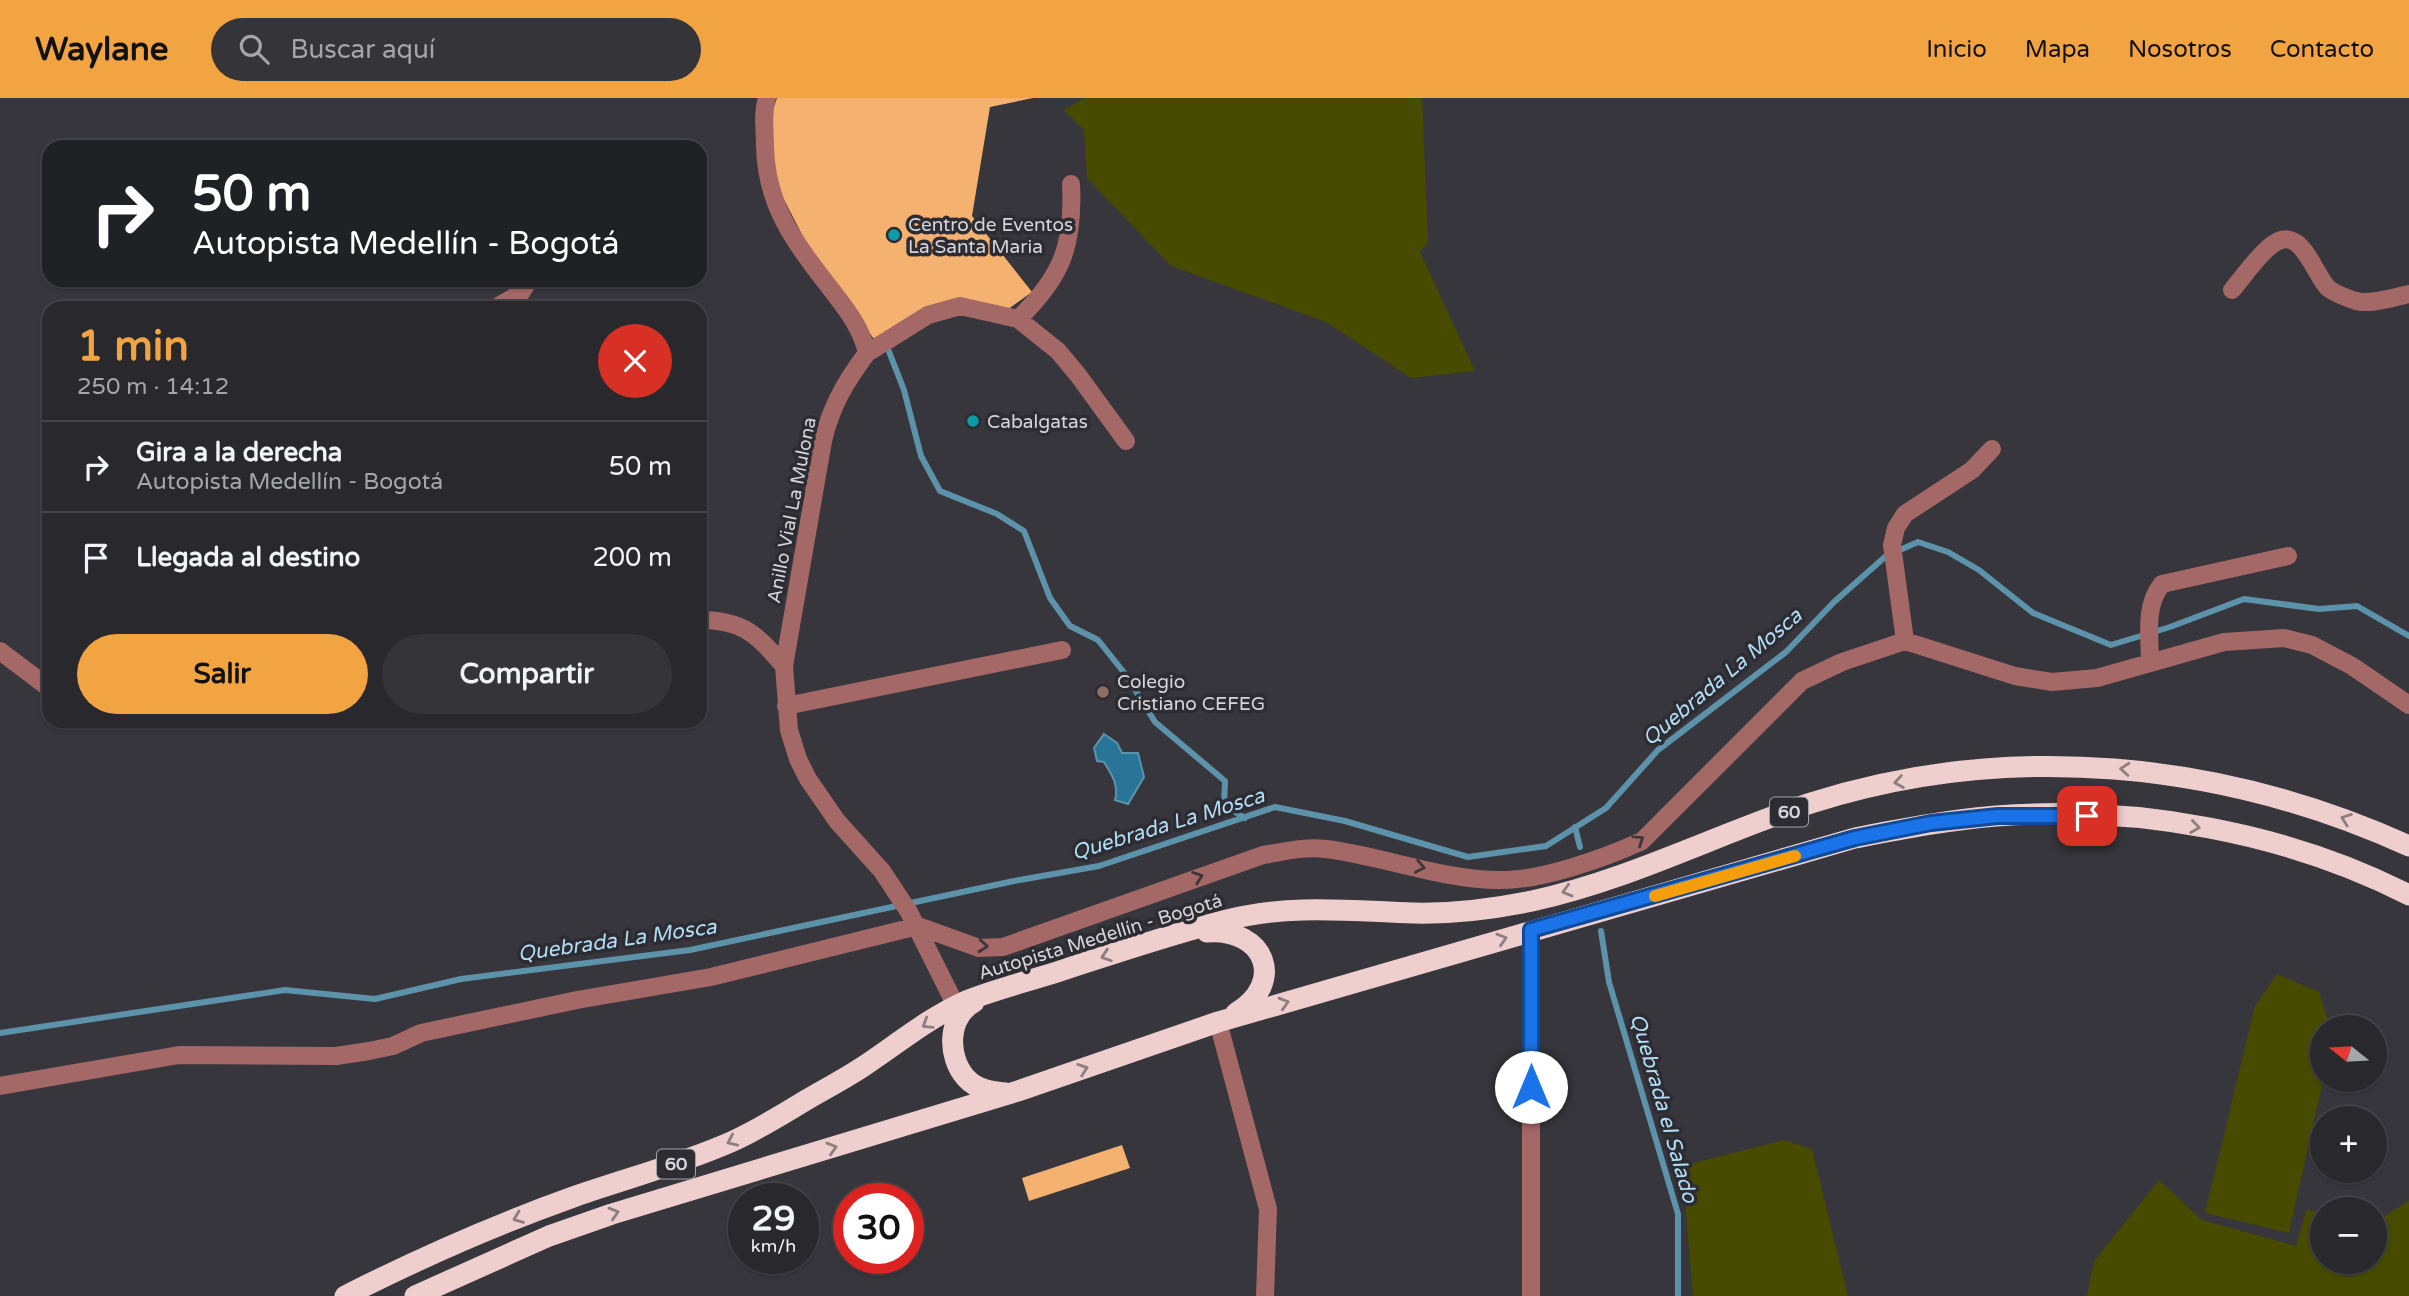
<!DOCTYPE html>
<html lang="es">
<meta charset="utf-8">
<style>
:root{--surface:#29282d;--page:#353439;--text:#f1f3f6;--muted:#a5a6aa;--line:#454449;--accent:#f3a442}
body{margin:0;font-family:"Varela Round",sans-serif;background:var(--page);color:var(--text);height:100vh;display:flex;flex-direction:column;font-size:26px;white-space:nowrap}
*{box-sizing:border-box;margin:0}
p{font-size:23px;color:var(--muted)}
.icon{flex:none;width:38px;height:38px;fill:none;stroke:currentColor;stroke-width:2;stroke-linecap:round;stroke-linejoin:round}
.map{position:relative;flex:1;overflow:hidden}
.drawer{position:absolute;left:42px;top:203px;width:665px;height:427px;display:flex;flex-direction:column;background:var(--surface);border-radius:21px;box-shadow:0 2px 5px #0004,0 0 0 2px var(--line)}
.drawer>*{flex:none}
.top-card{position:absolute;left:42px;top:42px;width:665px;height:147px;border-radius:21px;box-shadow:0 2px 5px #0004,0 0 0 2px var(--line);background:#202124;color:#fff;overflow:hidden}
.needle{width:46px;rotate:288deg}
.controls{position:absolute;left:2310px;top:917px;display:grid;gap:14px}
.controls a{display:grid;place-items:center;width:77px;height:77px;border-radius:50%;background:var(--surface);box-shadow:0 2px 5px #0004,0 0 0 2px var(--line);font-size:35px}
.speed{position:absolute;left:728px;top:1085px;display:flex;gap:14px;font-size:35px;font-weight:700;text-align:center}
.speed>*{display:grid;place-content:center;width:91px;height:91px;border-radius:50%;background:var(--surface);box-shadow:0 2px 5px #0004,0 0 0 2px var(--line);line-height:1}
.speed small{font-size:18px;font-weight:400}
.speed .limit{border:10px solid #d22;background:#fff;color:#111}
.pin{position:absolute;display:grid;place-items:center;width:60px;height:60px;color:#fff;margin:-30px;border-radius:14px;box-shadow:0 4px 10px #0006}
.me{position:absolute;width:77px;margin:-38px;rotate:0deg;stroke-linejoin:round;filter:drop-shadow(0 0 5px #0008)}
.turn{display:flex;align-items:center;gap:24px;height:147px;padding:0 35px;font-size:32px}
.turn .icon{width:91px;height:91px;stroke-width:2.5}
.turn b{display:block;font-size:49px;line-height:60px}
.round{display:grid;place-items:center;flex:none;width:74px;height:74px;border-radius:37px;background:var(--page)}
.summary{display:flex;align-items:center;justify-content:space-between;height:119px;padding:0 35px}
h1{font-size:42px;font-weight:700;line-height:52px;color:var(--accent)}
.button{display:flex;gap:14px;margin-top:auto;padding:14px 35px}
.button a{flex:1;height:80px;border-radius:42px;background:var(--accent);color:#111;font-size:28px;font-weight:700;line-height:80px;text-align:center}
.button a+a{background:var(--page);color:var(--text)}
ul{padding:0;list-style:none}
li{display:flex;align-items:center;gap:21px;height:91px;padding:0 35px;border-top:2px solid var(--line)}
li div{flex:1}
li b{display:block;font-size:26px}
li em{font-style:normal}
header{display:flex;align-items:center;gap:42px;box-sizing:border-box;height:98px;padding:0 35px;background:var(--accent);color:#111}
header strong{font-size:33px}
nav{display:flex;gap:38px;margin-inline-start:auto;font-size:24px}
.search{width:490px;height:63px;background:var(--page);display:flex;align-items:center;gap:18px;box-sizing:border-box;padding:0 24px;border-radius:38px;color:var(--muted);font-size:26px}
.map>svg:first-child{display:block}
.green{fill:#474b00}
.water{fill:#297597;stroke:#5d92ab;stroke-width:2}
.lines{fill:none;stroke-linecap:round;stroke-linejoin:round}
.stream{stroke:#5d92ab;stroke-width:6}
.building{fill:#f4b170}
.minor{stroke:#a46867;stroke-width:18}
.highway{stroke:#eecfce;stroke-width:21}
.oneway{stroke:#8e7e80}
.oneway2{stroke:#3f353a}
.route-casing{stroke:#114b97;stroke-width:18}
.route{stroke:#1a73e8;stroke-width:12}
.slow{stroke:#f59e0b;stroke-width:12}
.culture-dot{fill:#0f9aa8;stroke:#2d2c32;stroke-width:2.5}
.education-dot{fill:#8d6e63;stroke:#2d2c32;stroke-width:2.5}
.labels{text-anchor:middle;stroke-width:7;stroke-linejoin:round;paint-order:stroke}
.shield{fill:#2d2c32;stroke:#a3a2a7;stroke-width:2}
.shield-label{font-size:18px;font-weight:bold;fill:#d5d5d9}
.poi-label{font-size:19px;fill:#d5d5d9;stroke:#2d2c32;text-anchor:start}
.street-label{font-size:19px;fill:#d5d5d9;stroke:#2d2c32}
.water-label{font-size:21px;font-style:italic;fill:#b1ddf5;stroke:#2d2c32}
</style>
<header>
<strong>Waylane</strong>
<div class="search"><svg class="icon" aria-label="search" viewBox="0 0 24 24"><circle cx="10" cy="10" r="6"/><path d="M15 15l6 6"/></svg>Buscar aquí</div>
<nav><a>Inicio</a><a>Mapa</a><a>Nosotros</a><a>Contacto</a></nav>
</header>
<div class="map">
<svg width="2409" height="1198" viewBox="0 0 2409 1198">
<rect width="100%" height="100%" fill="#37363c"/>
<path class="green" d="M1084,0H1422L1428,145L1420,154L1475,273L1411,280L1326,224L1171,168L1087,80L1084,32L1064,12Z
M2277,876L2319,894L2330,929H2322L2323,982L2289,1135L2205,1115L2255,908Z
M1784,1042L1812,1051L1848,1198H1693L1682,1068Z
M2159,1082L2202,1122L2296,1148L2307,1111L2322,1115V1164H2375V1125L2409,1102V1198H2087L2094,1163Z"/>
<path class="water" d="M1104,636L1117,645L1122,655H1138L1144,679L1128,706L1115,702C1119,687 1112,677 1104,664L1097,663L1094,650Z"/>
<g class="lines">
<path class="stream" d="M886,246L904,292L921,358L940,393L997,416L1024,433L1050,500L1070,528L1098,542L1126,577L1155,624L1225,683L1224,707L1245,720
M1575,729L1580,749
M1601,833L1609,884L1678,1116V1198
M0,935L285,892L375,901L461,881L690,852L1014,783L1099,768L1275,709L1345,723L1468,759L1546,748L1606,710L1658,652L1786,554L1834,504L1886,458L1918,444L1948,454L1979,472L2033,515L2111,547L2170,529L2244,501L2319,511L2357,508L2409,538"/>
</g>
<path class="building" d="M777,0H1033L990,9L972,118L1032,194L1007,212L958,201L874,241L812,156L776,86L771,18Z
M1122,1047L1130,1070L1029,1103L1022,1080Z"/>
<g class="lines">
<path class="minor" d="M767,0C762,16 765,31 765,48C766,105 793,143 827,186C844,208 861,228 867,255C846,283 831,308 823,343L784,568L789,632L798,661L808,681L837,723L882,773L909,814L956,908
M2232,192C2243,179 2254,163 2267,151C2299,120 2312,172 2327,189C2333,195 2347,200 2356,203C2371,207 2394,199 2409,196
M495,210L521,195L529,182
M1018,221C1062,179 1074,147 1071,86
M867,255L928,217L960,208L1018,221L1058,253L1078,277L1126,343
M700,522C744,522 757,537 784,568
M1905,543L1892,447L1896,430L1905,416L1972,372L1992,351
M0,553L49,590
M2150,565C2150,538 2144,508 2162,486L2288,458
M786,608L1062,552
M1218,924L1268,1111L1265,1198
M0,988L179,957L336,958L369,953L393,948L421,935L577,902L711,879L918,828L979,850L1003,849L1263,757C1283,754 1305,748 1326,751C1382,758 1444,782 1499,782C1540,783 1605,760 1642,743L1802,583L1842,564L1905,543L2015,578L2052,584L2097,580L2224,544L2284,540L2312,547L2352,568L2409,607
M1531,1198V832"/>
<path class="highway" d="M1207,834C1266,830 1286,885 1236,915
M974,904C947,919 947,959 966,980C977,992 992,994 1006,995
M345,1198C420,1160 497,1126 576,1098C628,1080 681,1066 731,1044C758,1032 783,1016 808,1001C827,990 846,980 864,968C897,946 930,919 966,903C996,891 1029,883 1060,873C1115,855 1171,836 1227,822C1289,806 1350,813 1413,815C1452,816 1493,811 1532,803C1629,782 1717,736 1811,705C2009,642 2222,663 2409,748
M415,1198L549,1138L612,1116L1018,993L1218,924L1855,740C1902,731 1948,722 1996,718C2134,707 2286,734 2409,797"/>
</g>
<defs><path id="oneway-chevron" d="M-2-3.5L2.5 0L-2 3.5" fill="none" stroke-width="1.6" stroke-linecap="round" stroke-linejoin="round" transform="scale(1.75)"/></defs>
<g class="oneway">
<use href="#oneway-chevron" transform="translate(2125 671) rotate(-175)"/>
<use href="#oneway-chevron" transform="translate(1899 684) rotate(171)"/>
<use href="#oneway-chevron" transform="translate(2346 721) rotate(-160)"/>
<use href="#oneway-chevron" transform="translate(2195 729) rotate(8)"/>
<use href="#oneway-chevron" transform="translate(1567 793) rotate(164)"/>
<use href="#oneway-chevron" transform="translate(1502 841) rotate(-17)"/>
<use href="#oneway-chevron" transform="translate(1106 858) rotate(162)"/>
<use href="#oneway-chevron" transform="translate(1284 905) rotate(-16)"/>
<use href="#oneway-chevron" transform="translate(927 926) rotate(148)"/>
<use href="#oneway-chevron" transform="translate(1083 971) rotate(-19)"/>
<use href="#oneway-chevron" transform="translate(732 1043) rotate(156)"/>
<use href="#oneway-chevron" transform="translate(832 1050) rotate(-17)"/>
<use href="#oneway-chevron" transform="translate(614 1115) rotate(-17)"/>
<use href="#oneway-chevron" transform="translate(518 1120) rotate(159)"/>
</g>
<g class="oneway2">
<use href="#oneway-chevron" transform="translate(1639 742) rotate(-34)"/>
<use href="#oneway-chevron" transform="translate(1420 769) rotate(11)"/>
<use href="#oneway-chevron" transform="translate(1198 779) rotate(-19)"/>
<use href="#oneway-chevron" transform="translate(983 848) rotate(5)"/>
</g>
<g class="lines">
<g class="route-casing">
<path id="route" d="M1531,989V832L1855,740L1931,725L1998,718H2087"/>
</g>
<use href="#route" class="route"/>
<path class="slow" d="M1655,798L1795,758"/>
</g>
<g class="culture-dot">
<circle cx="894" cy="137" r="7"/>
<circle cx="973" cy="323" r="7"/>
</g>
<circle class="education-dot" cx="1103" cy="594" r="7"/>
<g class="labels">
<g class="shield">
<rect x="1770" y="699.5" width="38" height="29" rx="5"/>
<rect x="657" y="1051.5" width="38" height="29" rx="5"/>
</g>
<g class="shield-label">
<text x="1789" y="720">60</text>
<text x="676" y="1072">60</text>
</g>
<g class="poi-label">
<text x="908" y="133">Centro de Eventos<tspan x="908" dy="22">La Santa Maria</tspan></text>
<text x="987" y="330">Cabalgatas</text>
<text x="1117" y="590">Colegio<tspan x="1117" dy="22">Cristiano CEFEG</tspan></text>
</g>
<g class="street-label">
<text transform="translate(791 412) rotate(-79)" y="7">Anillo Vial La Mulona</text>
<text transform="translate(1100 838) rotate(-17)" y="7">Autopista Medellín - Bogotá</text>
</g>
<g class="water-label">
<text transform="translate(1722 579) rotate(-40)" y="7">Quebrada La Mosca</text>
<text transform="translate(1168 726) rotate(-17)" y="7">Quebrada La Mosca</text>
<text transform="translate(617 842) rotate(-8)" y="7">Quebrada La Mosca</text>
<text transform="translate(1664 1010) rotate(74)" y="7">Quebrada el Salado</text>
</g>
</g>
</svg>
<div class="controls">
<a><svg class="needle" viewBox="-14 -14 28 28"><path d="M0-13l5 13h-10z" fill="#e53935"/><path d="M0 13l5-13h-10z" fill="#a5a6aa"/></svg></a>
<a>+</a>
<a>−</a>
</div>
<div class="speed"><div>29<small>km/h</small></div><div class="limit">30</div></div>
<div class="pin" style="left:2087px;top:718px;background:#d93025"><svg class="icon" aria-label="arrive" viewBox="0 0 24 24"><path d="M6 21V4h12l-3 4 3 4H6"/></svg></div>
<svg class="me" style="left:1531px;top:989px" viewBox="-20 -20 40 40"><circle r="19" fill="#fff"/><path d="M0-13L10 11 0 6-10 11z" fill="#1a73e8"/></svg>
<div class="top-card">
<div class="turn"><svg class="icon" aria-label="right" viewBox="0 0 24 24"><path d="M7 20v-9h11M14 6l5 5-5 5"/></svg><div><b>50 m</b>Autopista Medellín - Bogotá</div></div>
</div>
<section class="drawer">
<div class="summary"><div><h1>1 min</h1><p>250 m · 14:12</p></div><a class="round" style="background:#d93025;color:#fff"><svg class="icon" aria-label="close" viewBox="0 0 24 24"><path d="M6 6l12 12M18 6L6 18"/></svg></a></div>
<ul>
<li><svg class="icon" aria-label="right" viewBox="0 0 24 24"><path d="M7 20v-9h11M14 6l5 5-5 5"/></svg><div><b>Gira a la derecha</b><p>Autopista Medellín - Bogotá</p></div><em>50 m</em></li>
<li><svg class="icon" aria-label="arrive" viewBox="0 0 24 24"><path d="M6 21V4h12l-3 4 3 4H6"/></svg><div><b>Llegada al destino</b></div><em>200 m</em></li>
</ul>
<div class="button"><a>Salir</a><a>Compartir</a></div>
</section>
</div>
